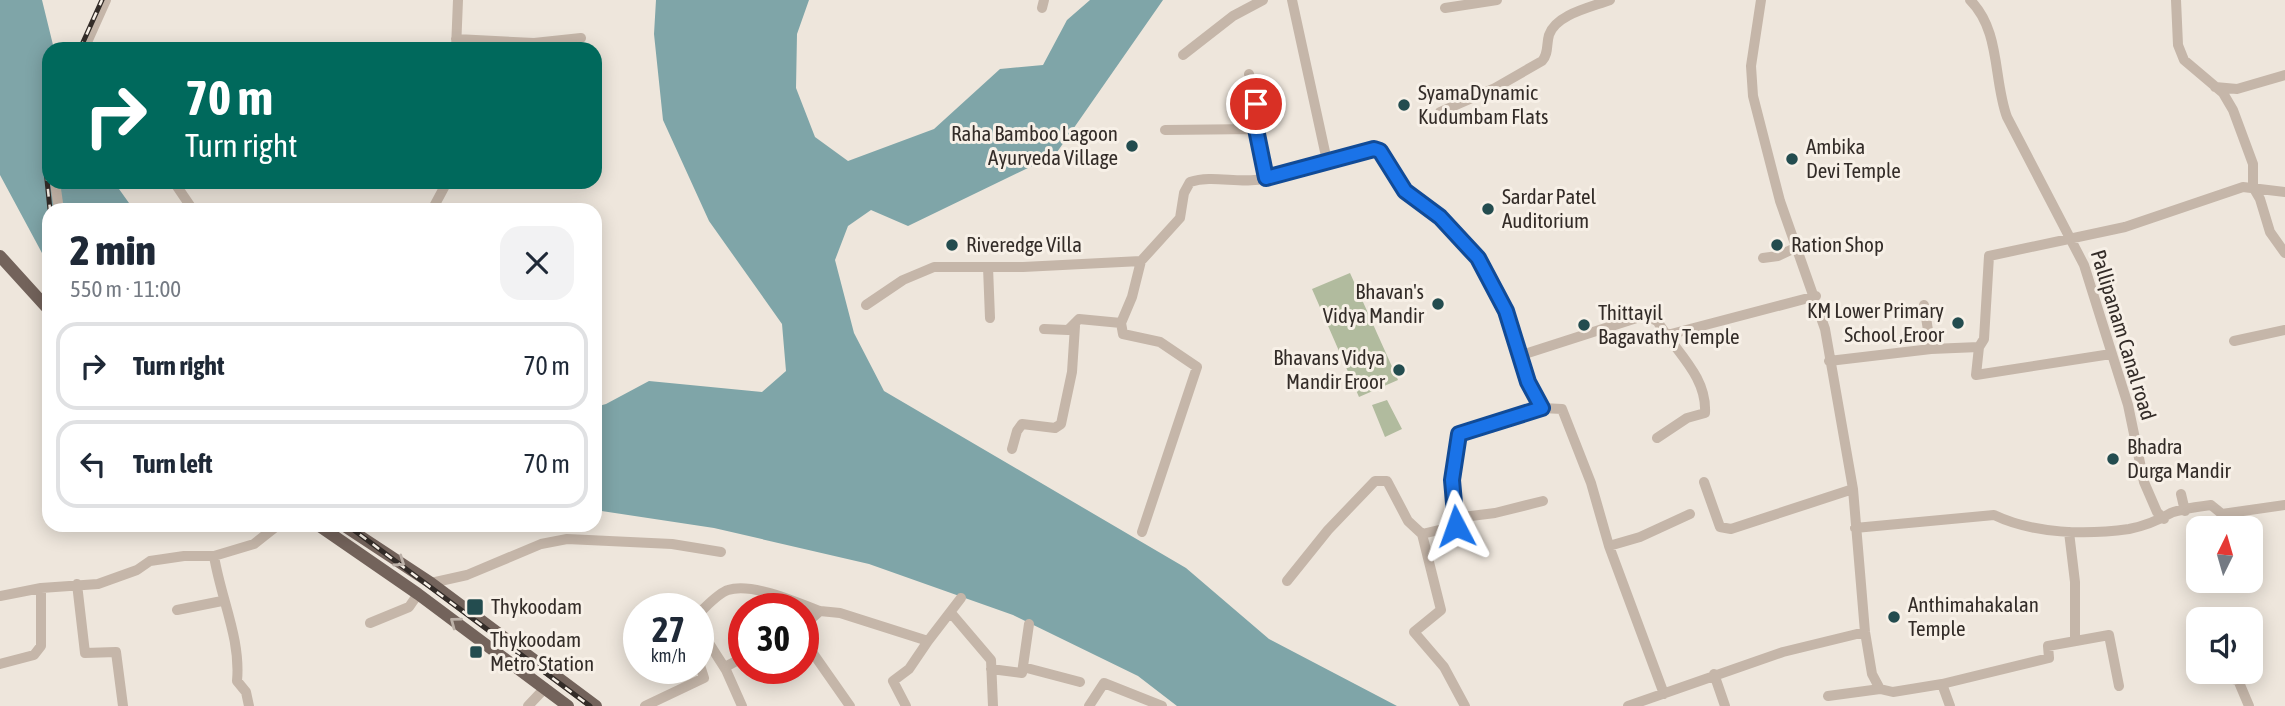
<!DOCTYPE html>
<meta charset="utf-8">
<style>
:root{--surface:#fff;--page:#f2f2f3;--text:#1f2937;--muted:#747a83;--line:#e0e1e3}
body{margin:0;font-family:"Asap Condensed",sans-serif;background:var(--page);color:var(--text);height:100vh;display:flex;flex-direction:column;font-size:26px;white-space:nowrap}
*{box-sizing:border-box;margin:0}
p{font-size:23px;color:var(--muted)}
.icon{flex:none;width:38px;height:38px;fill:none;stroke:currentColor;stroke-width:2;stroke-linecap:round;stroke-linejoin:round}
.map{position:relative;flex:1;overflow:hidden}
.side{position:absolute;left:42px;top:203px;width:560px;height:329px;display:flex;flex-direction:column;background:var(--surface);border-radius:21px;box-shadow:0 4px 18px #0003}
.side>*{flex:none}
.guide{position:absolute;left:42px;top:42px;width:560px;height:147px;border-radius:21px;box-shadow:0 4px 18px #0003;background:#00695c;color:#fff;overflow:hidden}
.needle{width:46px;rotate:5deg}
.tools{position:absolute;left:2186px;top:516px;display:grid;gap:14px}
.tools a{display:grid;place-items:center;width:77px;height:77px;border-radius:14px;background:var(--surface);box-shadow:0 4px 18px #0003;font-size:35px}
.speed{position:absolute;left:623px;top:593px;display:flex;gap:14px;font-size:35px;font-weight:700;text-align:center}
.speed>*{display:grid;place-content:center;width:91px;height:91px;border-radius:50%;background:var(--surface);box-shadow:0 4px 18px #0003;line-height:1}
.speed small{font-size:18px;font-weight:400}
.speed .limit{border:10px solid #d22;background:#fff;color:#111}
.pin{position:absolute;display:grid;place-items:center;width:60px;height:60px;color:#fff;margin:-30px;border:4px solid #fff;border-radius:50%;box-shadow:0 2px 7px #0007}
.me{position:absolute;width:77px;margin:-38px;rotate:356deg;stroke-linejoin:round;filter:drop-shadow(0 0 5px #0008)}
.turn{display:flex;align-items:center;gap:24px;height:147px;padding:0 28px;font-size:32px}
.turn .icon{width:91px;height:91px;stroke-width:2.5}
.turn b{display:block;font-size:49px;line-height:60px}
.round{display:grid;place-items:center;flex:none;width:74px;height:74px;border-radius:21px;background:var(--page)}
.headline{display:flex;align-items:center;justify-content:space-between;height:119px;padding:0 28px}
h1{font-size:42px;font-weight:800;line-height:52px}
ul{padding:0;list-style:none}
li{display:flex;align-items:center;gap:21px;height:88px;margin:0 14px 10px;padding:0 14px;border:4px solid var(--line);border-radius:21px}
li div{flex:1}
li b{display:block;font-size:26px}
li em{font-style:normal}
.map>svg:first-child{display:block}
.green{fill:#b1bb9e}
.water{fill:#7fa5a8}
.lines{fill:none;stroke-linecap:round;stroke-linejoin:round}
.minor{stroke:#c5b6a9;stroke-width:10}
.major{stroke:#73635b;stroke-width:12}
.rail-casing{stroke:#332c28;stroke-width:5}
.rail{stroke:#f7f0e7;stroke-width:2.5;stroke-dasharray:8;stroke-linecap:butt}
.oneway{stroke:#bcb1a8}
.route-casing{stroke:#114b97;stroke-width:18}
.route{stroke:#1a73e8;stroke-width:12}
.poi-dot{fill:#234c4f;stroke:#f7f0e7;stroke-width:2.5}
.labels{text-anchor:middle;stroke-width:6;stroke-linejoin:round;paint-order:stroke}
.poi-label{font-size:21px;fill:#332c28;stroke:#f7f0e7;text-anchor:start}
.street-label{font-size:21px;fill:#332c28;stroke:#f7f0e7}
</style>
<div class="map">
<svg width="2285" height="706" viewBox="0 0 2285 706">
<rect width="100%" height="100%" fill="#eee6dc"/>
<path class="green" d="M1350,273L1398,380L1359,397L1312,289Z
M1387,400L1402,429L1385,437L1372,405Z"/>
<path class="water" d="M0,0H42L54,49H49V182H114L134,210H49V266L0,175Z
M656,0H809L797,34L796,88L815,137L848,161L934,129L1000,69L1043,65L1067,20L1090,0H1163L1055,155L908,226L871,210L848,226L835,260L854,333L884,391L1186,568L1269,639L1397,706H1177L1138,676L1013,615L869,564L714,528L595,510V407L606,404L649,381L762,392L786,371L782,324L709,221L663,120L654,34Z"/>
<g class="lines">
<path class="minor" d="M1292,0L1327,161L1374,149L1380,151L1405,191L1441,217L1478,258L1506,311L1528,382L1542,408L1459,434L1453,480L1456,526L1422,534L1441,610L1414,632L1444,667L1465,706
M1761,0L1751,66L1753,96L1780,201L1825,329L1853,489L1865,632L1872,674L1880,689L1893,692L1942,684L1950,706
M1970,0C2001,31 1993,79 2007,117L2084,265L2128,405L2144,482L2157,512L2164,519
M2176,0L2178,45L2184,60L2223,93L2233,110L2253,164V187L2260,199L2270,232L2285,253
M1042,8L1044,0
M1445,8L1497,0
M456,39L534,43L581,38
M84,49L106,0
M456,49L458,0
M1183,55L1233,16L1263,0
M1249,74L1260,118L1256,129
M2215,87L2237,89L2285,75
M1440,112L1495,88L1542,61C1549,53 1546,45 1549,35C1556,14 1592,7 1610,0
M1165,130L1256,129L1267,178L1301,170L1327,161
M55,182L59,210
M174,182L193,210
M432,210L447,182
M1763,258L1778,256L1797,247
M988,267L990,318
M866,305L903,280L934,267H1023L1141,261L1180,218L1184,193L1190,182C1214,174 1241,185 1267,178
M1924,305L1931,349L1979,347L1984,339L1989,256L2125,227L2243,187L2285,192
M1121,323L1123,334L1160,342L1197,367L1142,532
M1044,329L1068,330L1079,319L1121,323L1132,297L1141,261
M2234,341L2285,330
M1979,347L1976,375L2111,354
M1522,355L1646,315L1657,321L1666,334H1671L1816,296
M1829,361L1931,349
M1542,408L1562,409L1591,483L1609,546L1640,537L1690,514
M1657,438L1687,418L1705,413C1707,381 1683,358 1666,334
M1012,449L1017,431L1022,424L1055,428L1061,424L1072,372L1075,326
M1704,482L1720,527L1731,529L1853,489
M2181,494L2185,511
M1455,518L1495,513L1543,501
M1855,528L1994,515C2034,534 2086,535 2129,529C2144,526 2157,521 2169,514C2175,510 2203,506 2211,505L2222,514L2285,505
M2069,532L2075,582V641
M1609,546L1664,694
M214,556C221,599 241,639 237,681L246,692L249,706
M1287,581L1328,530L1375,481H1387L1408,521L1422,534
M431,583L467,575L541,544L567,539L672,544L721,552
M77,584L85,653L116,652L123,706
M0,596L41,588
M177,610L222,601
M820,611L840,613L928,641L961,598
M951,613L991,660L993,706
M698,614C706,607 718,593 728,590C752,582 798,603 820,611L803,626
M370,623L409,607L418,594
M698,626L726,670L742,706
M803,639L850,706
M698,651L708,644
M0,664L34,655L41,646V588L98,584L137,570L150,561L184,556H214L254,544L278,525
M725,667L744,657
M1023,667L1080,682
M991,669L1022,673L1029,624
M1714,674L1725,706
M2215,675L2238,680L2249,706
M1942,684L2049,658L2048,646L2109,635L2119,686
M1828,696L1880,689
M528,706L545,688
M645,706L704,678L698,659
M906,706L893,681L909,669L928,641
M1089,706L1104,683L1162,706
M1628,706L1783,652L1865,632"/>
<path class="major" d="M0,256L49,310
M318,525L418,594L568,706
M343,525L431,583L596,706"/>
<g class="rail-casing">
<path id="rail" d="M80,49L102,0
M49,141L46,170L50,210
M347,525L590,706"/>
</g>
<use href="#rail" class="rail"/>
</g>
<defs><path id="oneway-chevron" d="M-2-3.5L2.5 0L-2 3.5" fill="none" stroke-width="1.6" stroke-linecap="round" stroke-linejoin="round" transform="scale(1.75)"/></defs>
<g class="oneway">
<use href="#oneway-chevron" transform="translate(400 562) rotate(35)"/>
<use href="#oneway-chevron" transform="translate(455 622) rotate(-143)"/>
</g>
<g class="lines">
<g class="route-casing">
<path id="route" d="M1256,104L1260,118L1256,129L1266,178L1374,149L1380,151L1405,191L1440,217L1478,258L1506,311L1528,382L1542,408L1459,434L1452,480L1456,526"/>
</g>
<use href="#route" class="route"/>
</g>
<g class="poi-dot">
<circle cx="1404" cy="105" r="7"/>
<circle cx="1132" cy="146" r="7"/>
<circle cx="1792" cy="159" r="7"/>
<circle cx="1488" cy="209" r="7"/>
<circle cx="952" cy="245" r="7"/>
<circle cx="1777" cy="245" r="7"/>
<circle cx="1438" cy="304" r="7"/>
<circle cx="1958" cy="323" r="7"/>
<circle cx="1584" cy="325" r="7"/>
<circle cx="1399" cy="370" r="7"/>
<circle cx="2113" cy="459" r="7"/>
<rect x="466" y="598" width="18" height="18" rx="3.5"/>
<circle cx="1894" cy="617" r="7"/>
<rect x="469" y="645" width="14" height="14" rx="3.5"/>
</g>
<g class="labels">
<g class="poi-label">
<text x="1418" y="100">SyamaDynamic<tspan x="1418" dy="24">Kudumbam Flats</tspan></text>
<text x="1118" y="141" text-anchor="end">Raha Bamboo Lagoon<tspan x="1118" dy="24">Ayurveda Village</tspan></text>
<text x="1806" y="154">Ambika<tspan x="1806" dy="24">Devi Temple</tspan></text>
<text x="1502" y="204">Sardar Patel<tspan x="1502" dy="24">Auditorium</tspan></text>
<text x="966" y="252">Riveredge Villa</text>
<text x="1791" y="252">Ration Shop</text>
<text x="1424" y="299" text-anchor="end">Bhavan's<tspan x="1424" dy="24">Vidya Mandir</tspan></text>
<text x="1944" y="318" text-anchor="end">KM Lower Primary<tspan x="1944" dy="24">School ,Eroor</tspan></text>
<text x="1598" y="320">Thittayil<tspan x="1598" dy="24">Bagavathy Temple</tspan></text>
<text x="1385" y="365" text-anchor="end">Bhavans Vidya<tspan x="1385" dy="24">Mandir Eroor</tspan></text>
<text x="2127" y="454">Bhadra<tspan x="2127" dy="24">Durga Mandir</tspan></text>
<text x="1908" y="612">Anthimahakalan<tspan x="1908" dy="24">Temple</tspan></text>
<text x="491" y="614">Thykoodam</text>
<text x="490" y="647">Thykoodam<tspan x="490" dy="24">Metro Station</tspan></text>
</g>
<g class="street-label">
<text transform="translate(2123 335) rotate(73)" y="7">Pallipanam Canal road</text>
</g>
</g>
</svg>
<div class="tools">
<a><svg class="needle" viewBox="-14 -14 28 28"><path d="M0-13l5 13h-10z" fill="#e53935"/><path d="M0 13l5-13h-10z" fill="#747a83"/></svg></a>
<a><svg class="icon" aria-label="sound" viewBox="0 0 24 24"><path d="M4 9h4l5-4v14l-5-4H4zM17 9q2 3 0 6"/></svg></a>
</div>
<div class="speed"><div>27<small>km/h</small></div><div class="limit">30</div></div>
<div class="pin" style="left:1256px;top:104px;background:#d93025"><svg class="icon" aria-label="arrive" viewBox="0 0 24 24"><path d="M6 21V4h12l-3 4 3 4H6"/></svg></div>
<svg class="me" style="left:1456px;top:526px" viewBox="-20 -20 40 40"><path d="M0-17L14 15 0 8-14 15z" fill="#1a73e8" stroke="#fff" stroke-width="4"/></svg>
<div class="guide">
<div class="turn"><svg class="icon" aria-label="right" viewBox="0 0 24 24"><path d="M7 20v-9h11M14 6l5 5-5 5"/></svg><div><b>70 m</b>Turn right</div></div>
</div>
<section class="side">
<div class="headline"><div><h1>2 min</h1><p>550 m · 11:00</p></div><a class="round"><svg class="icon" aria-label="close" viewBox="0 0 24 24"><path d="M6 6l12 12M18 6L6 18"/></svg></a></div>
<ul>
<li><svg class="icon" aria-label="right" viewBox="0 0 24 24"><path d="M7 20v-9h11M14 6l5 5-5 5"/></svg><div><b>Turn right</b></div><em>70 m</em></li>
<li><svg class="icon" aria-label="left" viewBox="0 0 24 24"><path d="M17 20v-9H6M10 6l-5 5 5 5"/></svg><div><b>Turn left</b></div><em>70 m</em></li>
</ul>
</section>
</div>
